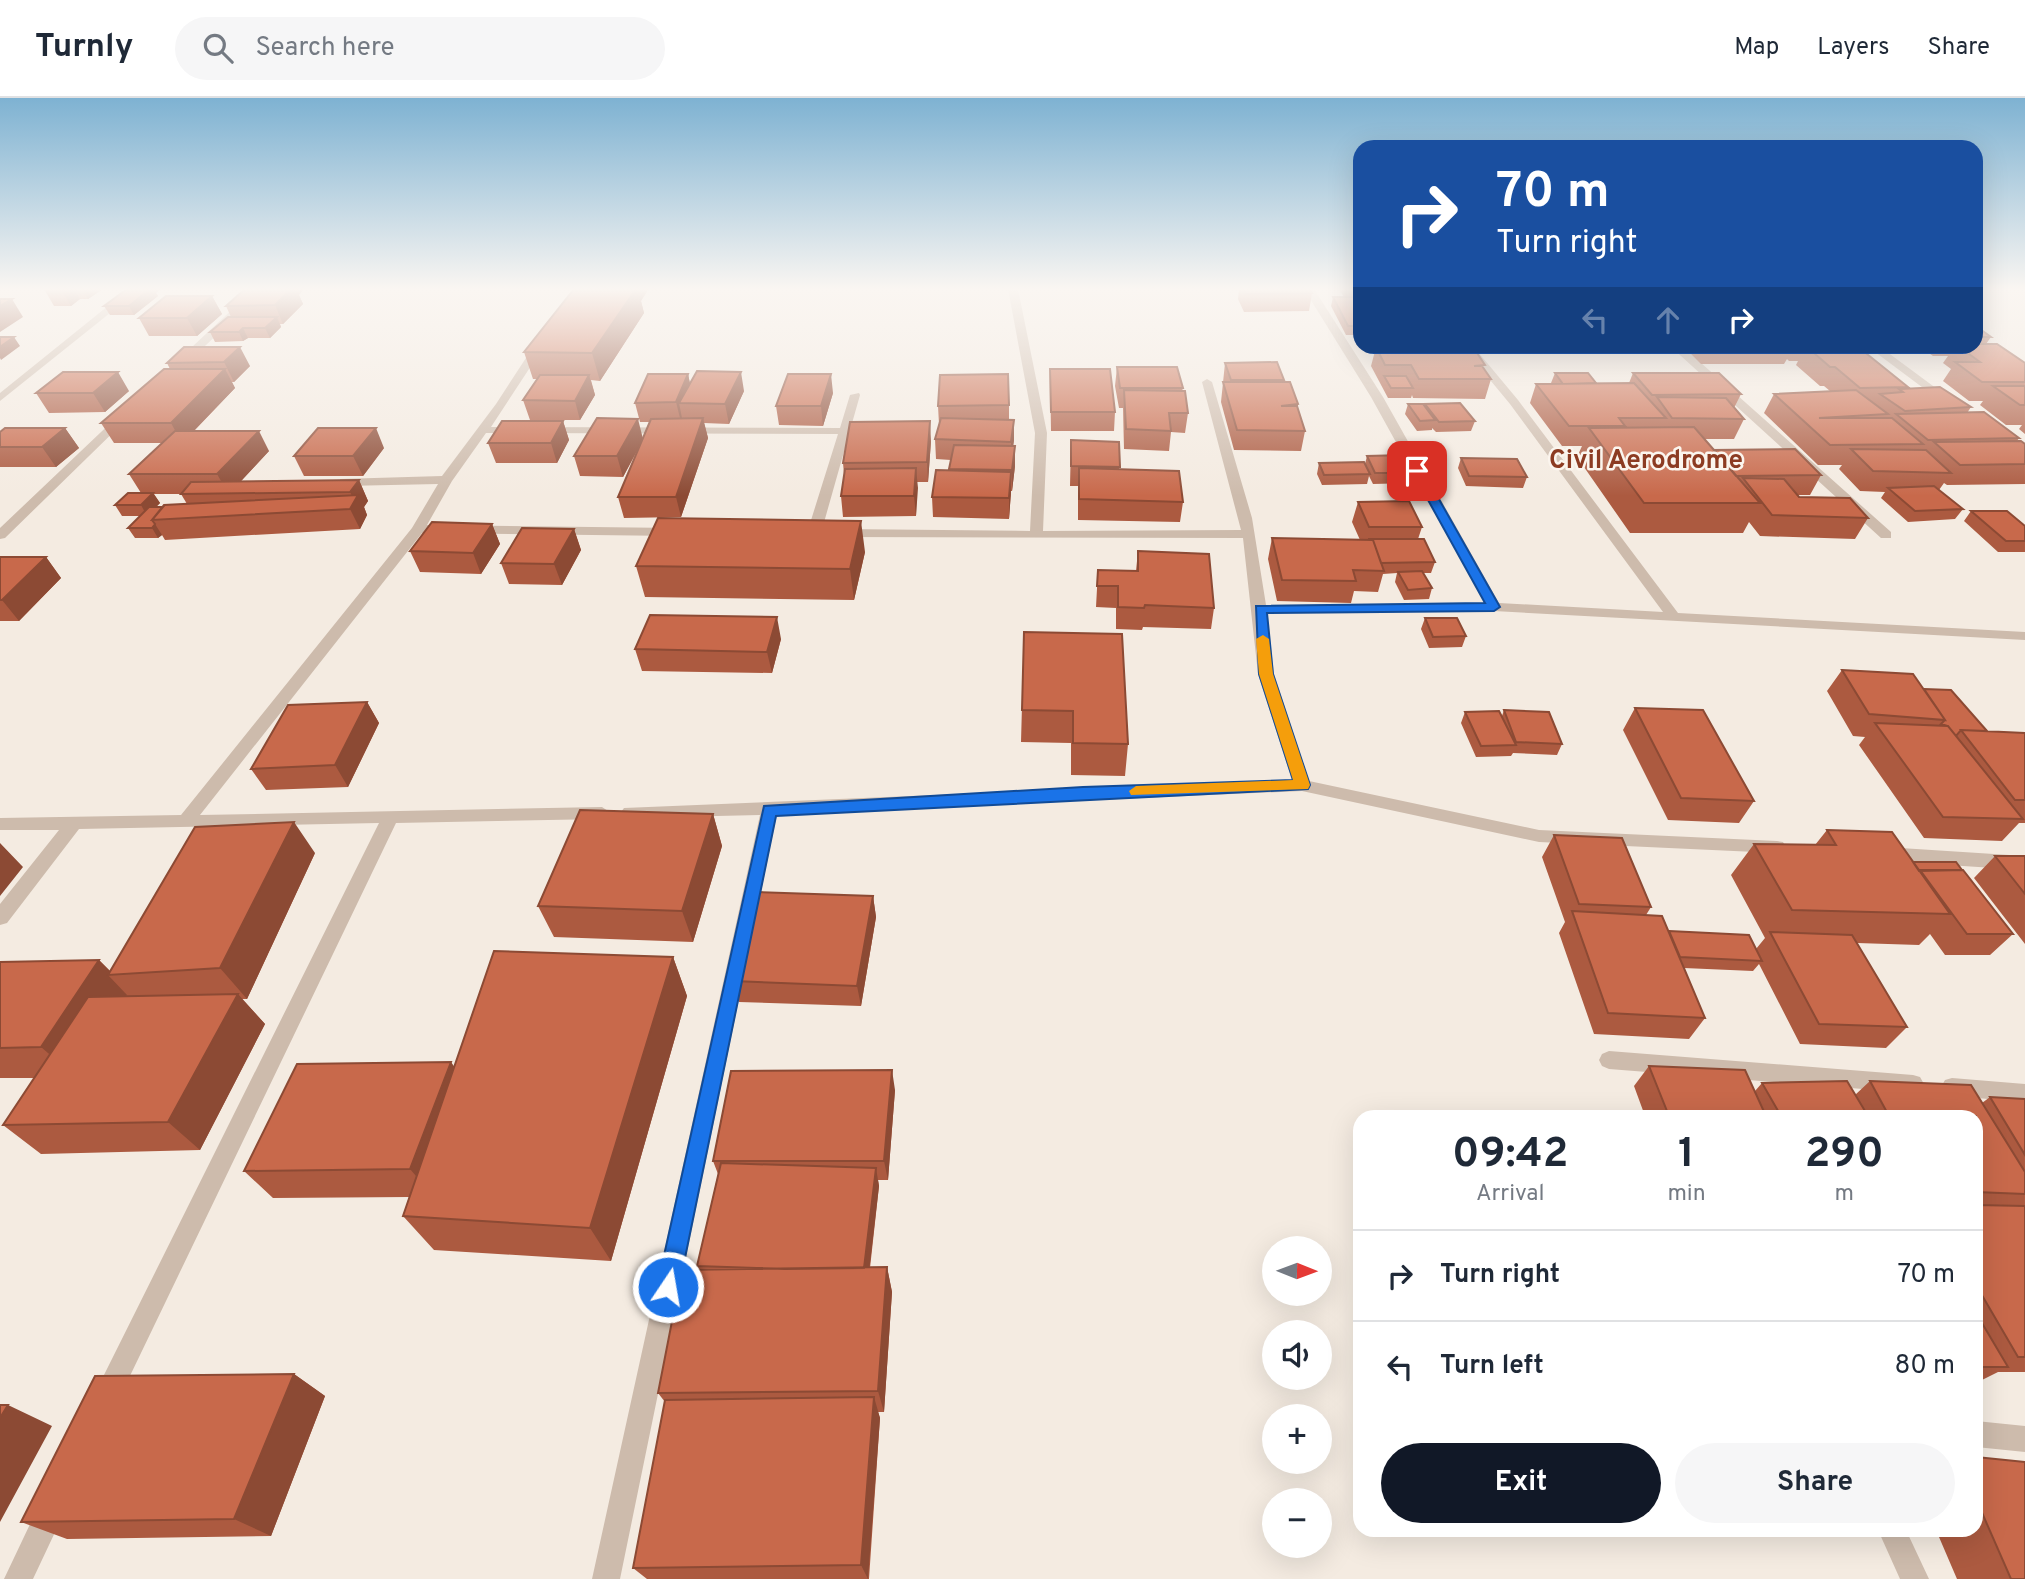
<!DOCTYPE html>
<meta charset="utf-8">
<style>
:root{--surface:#fff;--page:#f6f6f7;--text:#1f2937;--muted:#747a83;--line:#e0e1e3;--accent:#111827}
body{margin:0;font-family:Overpass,sans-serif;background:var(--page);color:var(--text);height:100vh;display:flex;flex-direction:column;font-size:26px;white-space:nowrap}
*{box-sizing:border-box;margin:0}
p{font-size:23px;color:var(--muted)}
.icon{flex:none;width:38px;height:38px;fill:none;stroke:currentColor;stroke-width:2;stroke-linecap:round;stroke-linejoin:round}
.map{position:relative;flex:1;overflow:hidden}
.panel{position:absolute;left:1353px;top:1012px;width:630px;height:427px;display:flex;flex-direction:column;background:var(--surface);border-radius:21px;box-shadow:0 7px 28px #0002}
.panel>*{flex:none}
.top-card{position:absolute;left:1353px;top:42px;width:630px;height:214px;border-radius:21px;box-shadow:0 7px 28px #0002;background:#1a4fa0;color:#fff;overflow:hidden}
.needle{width:46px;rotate:91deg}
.controls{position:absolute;left:1262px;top:1138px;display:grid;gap:14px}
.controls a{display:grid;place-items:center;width:70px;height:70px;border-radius:50%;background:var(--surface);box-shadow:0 7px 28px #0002;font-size:35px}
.pin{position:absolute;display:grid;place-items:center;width:60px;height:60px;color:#fff;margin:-30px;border-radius:14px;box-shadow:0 4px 10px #0006}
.me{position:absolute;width:77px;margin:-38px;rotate:12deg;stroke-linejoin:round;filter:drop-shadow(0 0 5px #0008)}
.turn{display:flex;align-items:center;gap:24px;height:147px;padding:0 28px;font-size:32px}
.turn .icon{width:91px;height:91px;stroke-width:2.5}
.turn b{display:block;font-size:49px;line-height:60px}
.lanes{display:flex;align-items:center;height:66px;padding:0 28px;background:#0003;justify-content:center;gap:35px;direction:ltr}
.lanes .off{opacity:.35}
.eta{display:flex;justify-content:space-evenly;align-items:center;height:119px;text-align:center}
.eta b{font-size:42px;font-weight:700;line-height:49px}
.action{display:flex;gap:14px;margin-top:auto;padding:14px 28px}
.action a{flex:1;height:80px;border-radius:42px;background:var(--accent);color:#fff;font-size:28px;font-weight:700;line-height:80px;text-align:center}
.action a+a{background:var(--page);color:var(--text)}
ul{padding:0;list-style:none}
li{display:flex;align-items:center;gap:21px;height:91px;padding:0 28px;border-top:2px solid var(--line)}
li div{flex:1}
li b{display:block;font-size:26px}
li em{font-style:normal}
header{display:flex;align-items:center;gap:42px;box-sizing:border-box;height:98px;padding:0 35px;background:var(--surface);border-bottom:2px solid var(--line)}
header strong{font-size:33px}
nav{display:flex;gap:38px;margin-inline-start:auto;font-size:24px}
.search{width:490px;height:63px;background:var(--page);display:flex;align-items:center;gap:18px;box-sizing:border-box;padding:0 24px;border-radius:38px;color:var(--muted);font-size:26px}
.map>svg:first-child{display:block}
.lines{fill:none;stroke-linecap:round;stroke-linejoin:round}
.street{fill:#cdbbac;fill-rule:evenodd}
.wall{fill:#ac5a40;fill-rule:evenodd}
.shaded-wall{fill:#8c4a34}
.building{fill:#c8694b;stroke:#8c4a34;stroke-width:2}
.route{fill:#1a73e8;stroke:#114b97;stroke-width:2}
.slow{fill:#f59e0b}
.labels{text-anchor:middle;stroke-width:5;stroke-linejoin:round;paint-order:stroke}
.far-district-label{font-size:26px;font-weight:bold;fill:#8c3b22;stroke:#fbf5ee}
</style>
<header>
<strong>Turnly</strong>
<div class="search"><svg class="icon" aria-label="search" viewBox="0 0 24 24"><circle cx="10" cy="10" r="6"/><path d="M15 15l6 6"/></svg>Search here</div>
<nav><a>Map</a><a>Layers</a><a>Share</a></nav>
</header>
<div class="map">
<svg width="2025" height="1481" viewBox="0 0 2025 1481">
<rect width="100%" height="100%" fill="#f4ebe1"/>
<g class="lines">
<path class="street" d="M129,191H140L0,303V295Z
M254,191H265L185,267H177V263Z
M1008,191H1018L1047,335L1043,433L1241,432L1202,284L1207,281L1212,284L1252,420L1266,507L1485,505L1371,299L1304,191H1314L1383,299L1499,505L1663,514L1510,306L1462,248H1473L1518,302L1678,515L2025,534V542L1494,513L1267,515L1274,576L1309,683L1539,732L1777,743L1783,744L1786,749L1783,754L1777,755L1539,744L1302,693L777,716L620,1481H592L760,717L630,720L624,718L621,714L624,710L1292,682L1258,576L1243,440L840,439L833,435L840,431L1030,433L1035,335Z
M541,242L546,245L491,329L840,330L850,297L859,295L860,297L821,435L814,439L807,435L838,336L486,335L452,383L427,427L676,430L682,434L676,438L422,435L200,717L602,709L611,715L602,721L396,725L115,1309L106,1313L97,1309L93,1300L97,1291L379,725L79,731L7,825L0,827V806L59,732H0V720L181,717L412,430L438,386L344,388L340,387V381L442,378L496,306L537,243Z
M1670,248H1682L1891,434V440H1881Z
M1867,248H1879L1952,302L1942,304Z
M120,316L130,318L5,440L0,441V430Z
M1885,749L2025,758V772L1885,763L1879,761L1876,756L1879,751Z
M1609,953L1913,977L1920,979L1924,986L1920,993L1913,995L1609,971L1602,968L1599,962L1602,956Z
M1952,980L2025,986V1004L1952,998L1945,996L1941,989L1945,982Z
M1976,1323L2025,1328V1354L1976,1349Z
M51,1399L61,1403L65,1413L33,1481H4L41,1403Z
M1878,1432H1906L1929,1481H1900Z"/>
</g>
<path class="wall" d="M44,191H103L88,201H80L71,208H54Z
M574,191H662L661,192H648L641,203L644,215L600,283L591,282L595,297L580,322H530L523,302L537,281H533L524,254Z
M1239,191H1310L1312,195L1309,213L1244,214L1238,201Z
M1339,191H1360V244L1356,237H1346L1331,208L1333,199H1344Z
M156,195L158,198L134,217H110L104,208Z
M299,197L303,206L283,226H280L281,229L270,240H248L243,243L215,244L210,234L231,219L226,208Z
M212,198L222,216L197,238H149L139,220Z
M1976,228L1991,239L1986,246L2025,265V336L2019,331L2022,327H2006L1980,307L1983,303H1969L1943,283L1951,271L1943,265L1948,258H1933L1919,248H1976Z
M1362,248L1473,249L1484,271L1491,281L1485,301L1413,300L1412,297L1411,300H1388L1371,268L1375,253H1364Z
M1519,248H1570L1568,254H1523Z
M1683,248H1872L1867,257L1908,289V291L1971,309L1967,315L2019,340L2017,343L2025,346V386L1947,387L1944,385L1939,392L1963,411L1955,421L1908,424L1881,400L1885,394L1860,393L1839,371L1842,367H1818L1764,315L1774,296L1830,293L1824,288H1820L1796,267L1798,263H1789L1787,261L1784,266H1701Z
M184,249L250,268L234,284H232L235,290L194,333L269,353L240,384L359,382L368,403L364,409L367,417L360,431L165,442L162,437L158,440H135L128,430L140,418H122L115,407L141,395L129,376L163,345H114L101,325L170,271L167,265ZM154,396H181L187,406L156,409L160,405Z
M1225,265L1284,282L1283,284L1298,306V310L1305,333L1301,353L1234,352L1221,304Z
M1117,269L1183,290L1182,293L1188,315L1185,335L1171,334L1169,353L1124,351L1123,310H1119L1115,288Z
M1050,271L1115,314L1114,333H1051Z
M1555,275L1596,285H1629L1633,275L1741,296L1734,310L1744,321L1734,341H1704L1714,352L1821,377L1810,397H1797L1799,399L1868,420L1855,441L1760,438L1749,424L1743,435H1630L1577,359L1582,348H1562L1530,305L1536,286H1552L1551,285Z
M688,276L690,286L744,293L729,326L704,325L708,340L681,419L624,420L618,399L641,346L623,379L580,378L574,358L643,340L650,324H640L635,305Z
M129,293L105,314L49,315L36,295Z
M833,295L823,328L779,327L776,308Z
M1408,306L1425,308V306L1475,323L1471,333L1436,334L1432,330V332L1417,333L1405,316Z
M1009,307V322L1014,342L1013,348L1015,368L1012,393H1011L1009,421L933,419L932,399L949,373L951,362L936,361L935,341L939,326L938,308Z
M563,323L569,342L557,365H496L488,345Z
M65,330L79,350L56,369H0V334Z
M1071,342L1119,344V371L1183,404L1180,424L1078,422V388H1070Z
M931,343L928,384H917L916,418L843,419L841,398L844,376L843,365Z
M384,350L363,378H304L294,358Z
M1367,358L1414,375L1411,385L1373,386L1369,378L1367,386L1322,387L1317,376L1319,365L1365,366Z
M1461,360L1527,379L1523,390L1466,388L1458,370Z
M1358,404L1422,429L1418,441L1435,464L1431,475H1423L1432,490L1429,501L1404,502L1395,484L1397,475L1383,476L1378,494L1354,493L1351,505L1277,503L1268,461L1272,440L1360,442L1352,424Z
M1971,413L2025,428V454H1998L1964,423Z
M492,426L500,446L481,476L420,474L410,453Z
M574,431L581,452L562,487L509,486L501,465Z
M1138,453L1214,510L1211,531L1143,529L1142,532L1116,531V510L1096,509L1098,472L1136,473Z
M865,454L854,502L645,499L636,468Z
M0,459H46L61,480L19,523H0Z
M1425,520L1466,538L1462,549L1429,550L1421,531Z
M1024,534L1128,646L1125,678L1071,677V645L1021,644Z
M781,541L772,575L642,573L635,551Z
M1842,572L1924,591L1987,633L2025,635V725H2019L2002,743L1924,740L1859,647L1865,639L1853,638L1827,593Z
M367,604L379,625L348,689L266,692L251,671Z
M1635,610L1754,703L1739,725L1668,722L1623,632Z
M1504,612L1562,646L1557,657L1513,655L1511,658L1476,659L1461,625L1465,614L1502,618Z
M713,716L722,748L693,844L554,839L538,808Z
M1827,732L1913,764L2013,836L1990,857H1945L1930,836L1919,847L1857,845L1907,929L1886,950L1800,946L1759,866L1753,873L1684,870L1705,920L1689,941L1594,936L1559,835L1565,824L1542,759L1554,737L1651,809L1646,817L1669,834L1756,851L1765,840L1731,777L1754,746L1815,747Z
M315,755L247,901H242L265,926L200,1052L41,1056L3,1027L35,980H0V864L99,862L110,873Z
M1995,758H2025V846L1974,780Z
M873,798L876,819L861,908L739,904L733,883Z
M673,859L687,898L611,1163L434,1152L403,1118L409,1099L273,1100L244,1073Z
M1649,968L1755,993L1762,985L1855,997L1870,983L1982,1005L1990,999L2025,1001V1274H1998L1978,1284H1976V1018H1645L1634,988Z
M895,992L888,1082H878L879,1088L870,1170L887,1169L892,1194L884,1314H878L880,1320L869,1481H647L633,1470L665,1304L658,1295L699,1172L697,1168L718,1076L713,1063Z
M294,1276L325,1298L271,1438L67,1441L21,1424Z
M1976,1359L2025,1481H1957L1936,1432H1976Z"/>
<path class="shaded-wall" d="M61,191H74L80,201L71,208Z
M82,191H103L88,201Z
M150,191H161L156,195L158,198L134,217L129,208Z
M285,191H304L299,197L303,206L283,226L275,207Z
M627,191H648L641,203L644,215L600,283L592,255Z
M212,198L222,216L197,238L187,220Z
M12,201L23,219L0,234V208Z
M277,219L281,229L270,240L265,230Z
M243,230L248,240L243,243L239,234Z
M14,239L20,248L1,262L0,260V249Z
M240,249L250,268L234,284L224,264Z
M225,271L235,290L182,345L171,325Z
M118,274L129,293L105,314L93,295Z
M741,274L744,293L729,326L725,306Z
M688,276L692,295L679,305L682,320L681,324L676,304Z
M831,276L833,295L823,328L821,308Z
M589,277L595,297L580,322L575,303Z
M703,320L708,340L681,419L676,399Z
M638,321L643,341L623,379L617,358Z
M1014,322V342L1011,364V344Z
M563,323L569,342L557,365L551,345Z
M930,323L931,343L928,384L927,364Z
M65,330L79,350L56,369L42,349Z
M376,330L384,350L363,378L353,358Z
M259,333L269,353L230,395H228L217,376Z
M1015,348V368L1012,393V372Z
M916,370L918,390L916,418L914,398Z
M1011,374V394L1009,421V400Z
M359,382L368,403L364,409L367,417L360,431L350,411L354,402L350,394Z
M153,395L160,405L147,418L141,407Z
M861,423L865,454L854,502L850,471Z
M155,426L162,437L158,440L152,430Z
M492,426L500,446L481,476L473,455Z
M574,431L581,452L562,487L554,466Z
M46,459L61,480L19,523L2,502Z
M777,519L781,541L772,575L767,554Z
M367,604L379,625L348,689L335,667Z
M713,716L722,748L693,844L682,813Z
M294,724L315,755L247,901L220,870Z
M0,745L23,769L0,798Z
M873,798L876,819L861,908L857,888Z
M673,859L687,898L611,1163L590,1130Z
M99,862L114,877H108L127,897L76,979L41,949Z
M238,896L265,926L200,1052L168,1024Z
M451,964L471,993L433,1098L410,1071Z
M892,972L895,992L888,1082L884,1063Z
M876,1070L879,1088L867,1191L863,1174Z
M887,1169L892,1194L884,1314L878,1293Z
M294,1276L325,1298L271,1438L234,1421Z
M874,1299L880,1320L868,1481L861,1467Z
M8,1307L52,1328L0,1424V1320Z"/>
<path class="building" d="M127,191H150L129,208H104Z
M245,191H291L275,207L226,208Z
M574,191H636L592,255L524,254Z
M1244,191H1310L1312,195L1246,196Z
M166,198H212L187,220H139Z
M1333,199H1355L1360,208V221L1358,228H1348Z
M0,201H12L0,208Z
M228,219H277L265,230H243L239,234H210Z
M1976,228L1991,239H1976Z
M0,239H14L0,249Z
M1976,246H1997L2025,265V284H1982L1955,264H1980L1958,248H1976Z
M1806,248H1857L1908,289L1860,290L1835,269H1830Z
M184,249H240L224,264L167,265Z
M1376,249H1473L1485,267L1474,268H1482L1491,281H1419L1411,267H1385Z
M1277,264L1284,282H1231L1225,265Z
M1117,269H1177L1183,290H1120Z
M164,271H225L171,325H101Z
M1050,271H1110L1115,314H1051Z
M697,273L741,274L725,306L679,305Z
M63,274H118L93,295H36Z
M1555,275H1588L1596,285L1563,286Z
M1633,275H1719L1741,296L1652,297Z
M648,276H688L676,304L635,305Z
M788,276H831L821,308H776Z
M1008,276L1009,307L938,308L940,277Z
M540,277H589L575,303L523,302Z
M1384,278H1406L1413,290H1391Z
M1223,284H1290L1298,306L1281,308H1297L1305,333L1237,332Z
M1634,285L1666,320H1619L1625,328H1569L1536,286Z
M1993,288H2025V307H2020Z
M1940,289L1971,309L1905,313L1880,296L1903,294L1899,291Z
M1124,292L1185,293L1188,315H1169L1171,333L1126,331Z
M1856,292L1888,316L1819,320H1892L1923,346L1830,347L1774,296Z
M1657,299L1726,300L1744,321L1672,320Z
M1460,305L1475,323L1439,324L1425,306Z
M1408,306H1423L1435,322L1420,323Z
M1984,314L2019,340L1928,342L1896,316Z
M597,320L638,321L617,358H574Z
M703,320L676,399H618L651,321Z
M941,320L1014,322L1011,344L935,341Z
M502,323H563L551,345H488Z
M930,323L927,364L843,365L850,324Z
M1694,329L1760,405H1644L1589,330Z
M5,330H65L42,349H0V334Z
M318,330H376L353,358H294Z
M175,333H259L217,376H129Z
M1071,342L1119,344L1120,369L1071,368Z
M2021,343L2025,346V366L1960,367L1934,344Z
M954,347L1015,348L1012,372L949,371Z
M1795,351L1821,377L1736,378L1714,352Z
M1851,351L1926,352L1951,375L1873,373Z
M1405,357L1414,375H1375L1367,358Z
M1461,360L1517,361L1527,379L1469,378Z
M1364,364L1370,376L1324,377L1319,365Z
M916,370L914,398H841L845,371Z
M1079,370L1179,373L1183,404L1079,401Z
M936,372L1011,374L1009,400L932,399Z
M1743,380L1784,381L1799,399L1850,400L1868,420L1772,417Z
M359,382L350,394L181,396L191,384Z
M1934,388L1963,411L1915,413L1888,390Z
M128,395H153L141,407H115Z
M358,397L350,411L152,422L164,407Z
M1409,403L1422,429H1369L1358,404Z
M149,409H163L152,422L155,426L152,430H128Z
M1971,413H2007L2025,428V443H2006Z
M658,420L861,423L850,471L636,468Z
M432,424L492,426L473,455L410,453Z
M522,430L574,431L554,466L501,465Z
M1272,440L1373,442L1384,473L1353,472L1356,483L1282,482Z
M1368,441H1424L1435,464L1381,465L1373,442Z
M1138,453L1209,456L1214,510L1145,507L1144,510L1118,509V488H1097L1098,472L1138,473Z
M0,459H46L2,502H0Z
M1422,473L1432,490L1408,492L1398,474Z
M650,517L777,519L767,554L635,551Z
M1425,520H1457L1466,538L1433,539Z
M1024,534L1122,536L1128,646L1073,645V613L1022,612Z
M1842,572L1913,576L1945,622L1869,616Z
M1924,591L1951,592L1987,633L1961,632L1956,638L1948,628L1941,626L1945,622Z
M367,604L335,667L251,671L288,607Z
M1635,610L1703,612L1754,703L1681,700Z
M1504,612L1549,614L1562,646L1516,644Z
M1499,613L1516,647L1481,648L1465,614Z
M1875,625L1948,628L2023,721L1943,719Z
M1961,632L2025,635V702H2015Z
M580,712L713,716L682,813L538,808Z
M294,724L220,870L108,877L195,729Z
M1827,732L1892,734L1950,816L1792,812L1754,746L1836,747Z
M1554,737L1622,740L1651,809L1579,806Z
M1995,758H2025V796Z
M1913,764H1956L1962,772L1919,773Z
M1920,772H1963L2013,836H1967Z
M756,794L873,798L857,888L733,883Z
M1572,813L1662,818L1705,920L1608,915Z
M1669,833L1749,837L1762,863L1680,859Z
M1770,834L1852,837L1907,929L1819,926Z
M494,853L673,859L590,1130L403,1118Z
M99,862L41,949L0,950V864Z
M238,896L168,1024L3,1027L88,899Z
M451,964L410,1071L244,1073L297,966Z
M1649,968L1745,972L1766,1018H1669Z
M892,972L884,1063H713L731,973Z
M1847,983L1868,1018H1781L1762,985Z
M1870,983L1971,987L2025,1074V1096L1976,1094V1018H1889Z
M1990,999L2025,1001V1057Z
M721,1065L876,1070L864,1170L785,1171L697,1168Z
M1976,1107L2025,1108V1259H2018L1976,1187Z
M887,1169L878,1293L658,1295L682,1172Z
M1976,1215L2008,1269H1976Z
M294,1276L234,1421L21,1424L95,1278Z
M874,1299L861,1467L633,1470L665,1302Z
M0,1307H8L0,1320Z
M1976,1359L2025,1364V1481H2011L1976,1401Z"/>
<linearGradient id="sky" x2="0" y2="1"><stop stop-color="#7eb2d2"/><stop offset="0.48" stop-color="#faf6f2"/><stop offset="1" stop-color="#faf6f2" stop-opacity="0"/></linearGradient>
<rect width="2025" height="398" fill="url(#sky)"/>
<path class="route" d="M1417,370L1423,373L1500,509L1494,513L1267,515L1273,576L1310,687L1308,691L776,718L679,1189L676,1197L668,1200L660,1197L657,1189L764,708L1083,689L1293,682L1259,576L1256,508L1485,505L1412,373Z"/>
<path class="slow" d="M1263,537L1269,541L1273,576L1310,687L1308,691L1131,697L1129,693L1136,688L1293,682L1259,576L1256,541Z"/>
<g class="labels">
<g class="far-district-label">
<text x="1646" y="370">Civil Aerodrome</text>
</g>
</g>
</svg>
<div class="controls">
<a><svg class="needle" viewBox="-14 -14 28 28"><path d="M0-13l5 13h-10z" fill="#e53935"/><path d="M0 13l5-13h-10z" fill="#747a83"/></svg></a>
<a><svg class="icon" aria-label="sound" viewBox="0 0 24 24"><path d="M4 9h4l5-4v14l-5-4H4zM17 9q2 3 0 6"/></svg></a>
<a>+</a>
<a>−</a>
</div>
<div class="pin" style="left:1417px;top:373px;background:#d93025"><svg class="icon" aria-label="arrive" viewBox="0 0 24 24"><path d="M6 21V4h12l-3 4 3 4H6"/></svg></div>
<svg class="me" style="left:668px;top:1189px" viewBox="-20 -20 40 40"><circle r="17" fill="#1a73e8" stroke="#fff" stroke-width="3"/><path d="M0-11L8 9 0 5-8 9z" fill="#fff"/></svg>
<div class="top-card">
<div class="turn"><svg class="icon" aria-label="right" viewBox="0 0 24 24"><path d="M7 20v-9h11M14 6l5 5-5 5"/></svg><div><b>70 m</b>Turn right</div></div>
<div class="lanes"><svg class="icon off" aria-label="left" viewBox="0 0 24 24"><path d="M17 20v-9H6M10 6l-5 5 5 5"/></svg><svg class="icon off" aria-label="ahead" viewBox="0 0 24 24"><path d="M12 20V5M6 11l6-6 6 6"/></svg><svg class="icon" aria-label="right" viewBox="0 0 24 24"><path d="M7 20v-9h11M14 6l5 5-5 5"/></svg></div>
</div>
<section class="panel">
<div class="eta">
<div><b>09:42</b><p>Arrival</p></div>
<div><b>1</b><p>min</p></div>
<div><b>290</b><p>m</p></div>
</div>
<ul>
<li><svg class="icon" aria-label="right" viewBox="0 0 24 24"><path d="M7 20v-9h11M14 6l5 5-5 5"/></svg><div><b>Turn right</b></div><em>70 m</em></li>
<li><svg class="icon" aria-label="left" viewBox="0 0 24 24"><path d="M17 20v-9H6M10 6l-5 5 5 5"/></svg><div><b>Turn left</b></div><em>80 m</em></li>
</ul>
<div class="action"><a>Exit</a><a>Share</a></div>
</section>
</div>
